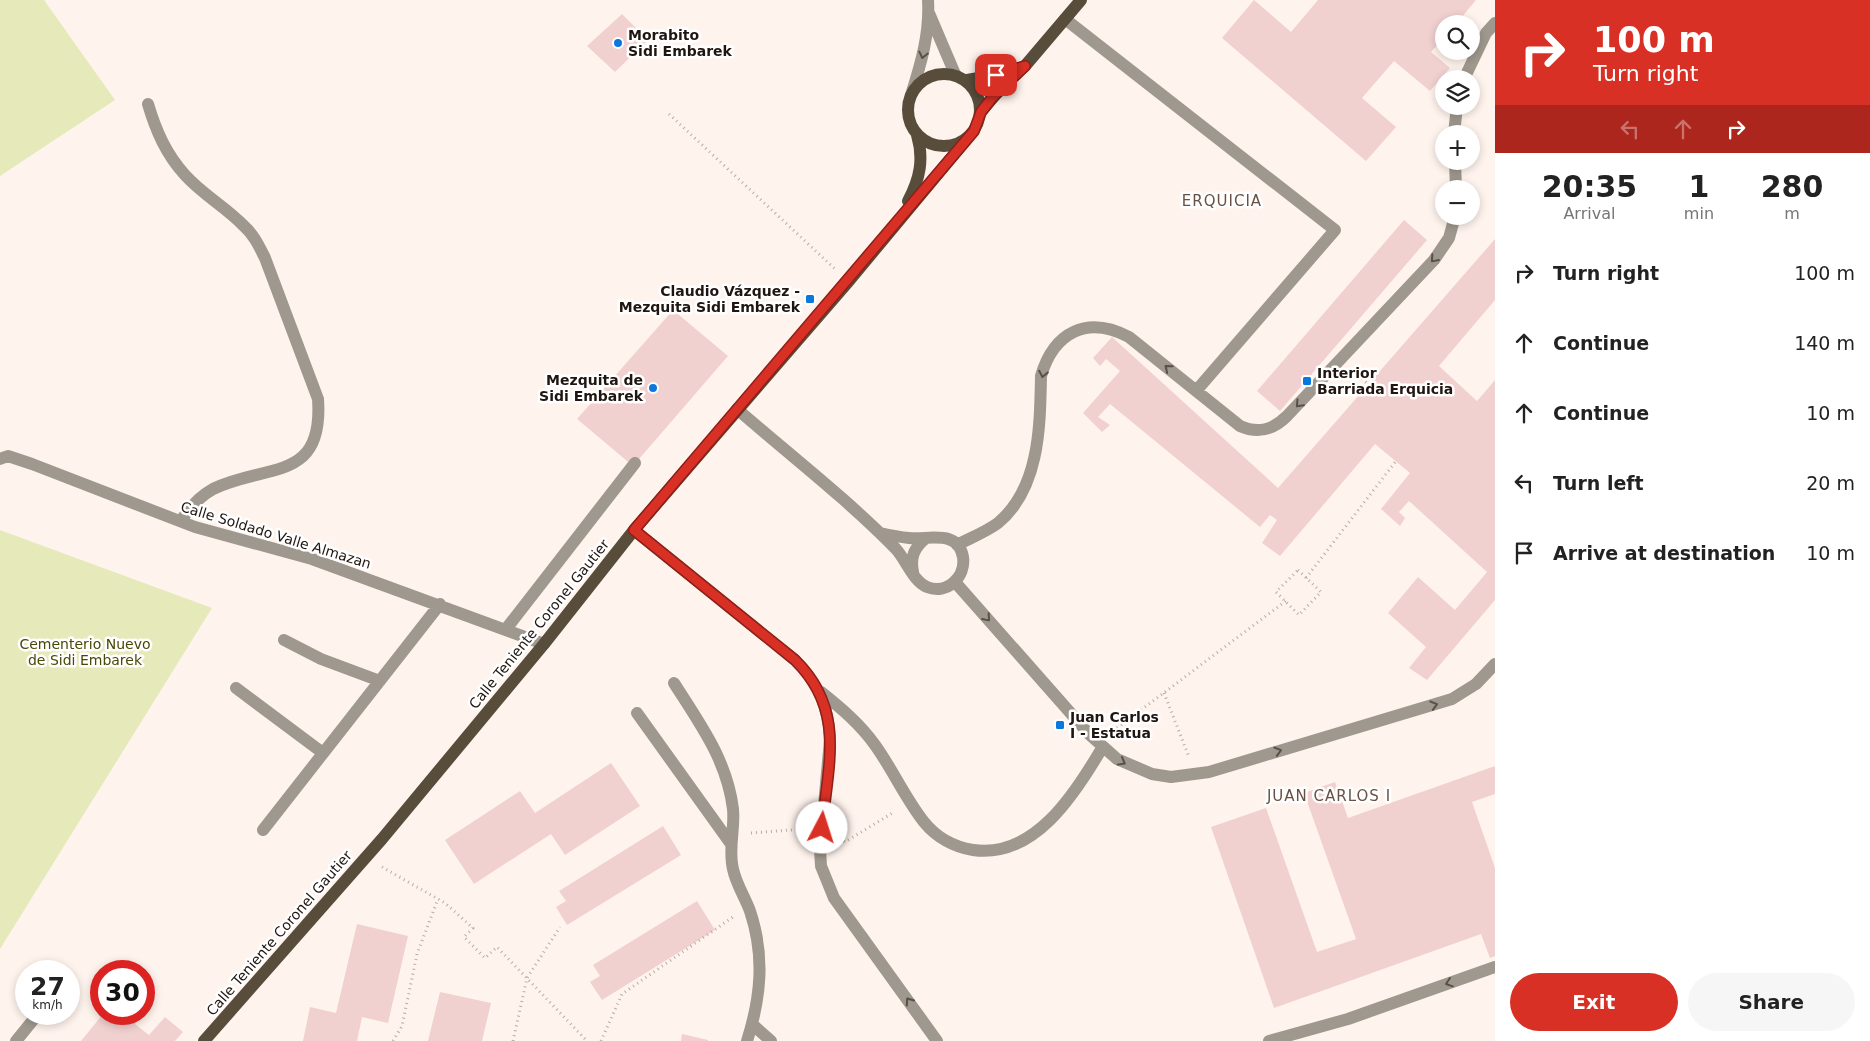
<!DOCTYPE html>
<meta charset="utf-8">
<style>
:root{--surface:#fff;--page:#f6f6f6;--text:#222;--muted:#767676;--accent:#d93025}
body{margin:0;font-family:"DejaVu Sans",sans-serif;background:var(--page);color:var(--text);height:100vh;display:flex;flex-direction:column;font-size:19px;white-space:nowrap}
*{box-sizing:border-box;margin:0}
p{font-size:16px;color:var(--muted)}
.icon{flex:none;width:28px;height:28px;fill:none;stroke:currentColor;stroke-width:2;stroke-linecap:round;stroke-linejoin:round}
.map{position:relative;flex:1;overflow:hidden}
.side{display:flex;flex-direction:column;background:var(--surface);width:375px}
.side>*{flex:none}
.guide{background:#d93025;color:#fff;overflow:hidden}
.buttons{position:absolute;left:1435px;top:15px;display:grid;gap:10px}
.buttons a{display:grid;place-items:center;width:45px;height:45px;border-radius:50%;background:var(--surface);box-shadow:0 2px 8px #0003;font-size:25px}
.speed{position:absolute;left:15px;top:960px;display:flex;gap:10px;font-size:25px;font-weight:700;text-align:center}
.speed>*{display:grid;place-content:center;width:65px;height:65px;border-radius:50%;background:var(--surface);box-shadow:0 2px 8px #0003;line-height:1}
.speed small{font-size:12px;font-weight:400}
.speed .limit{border:8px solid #d22;background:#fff;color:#111}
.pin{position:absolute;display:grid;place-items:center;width:42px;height:42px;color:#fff;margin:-21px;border-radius:10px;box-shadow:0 2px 8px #0006}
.me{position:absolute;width:55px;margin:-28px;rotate:5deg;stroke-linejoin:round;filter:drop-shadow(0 0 4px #0008)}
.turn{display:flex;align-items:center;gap:18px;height:105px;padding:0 15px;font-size:22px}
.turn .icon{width:65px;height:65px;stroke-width:2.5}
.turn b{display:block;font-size:35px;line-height:42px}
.lanes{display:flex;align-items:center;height:48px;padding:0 15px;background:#0003;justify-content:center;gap:25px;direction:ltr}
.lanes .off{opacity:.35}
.eta{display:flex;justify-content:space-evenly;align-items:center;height:85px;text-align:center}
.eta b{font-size:30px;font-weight:700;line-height:35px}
.primary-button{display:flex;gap:10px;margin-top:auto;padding:10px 15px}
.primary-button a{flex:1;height:58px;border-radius:30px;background:var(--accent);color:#fff;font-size:20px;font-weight:700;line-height:58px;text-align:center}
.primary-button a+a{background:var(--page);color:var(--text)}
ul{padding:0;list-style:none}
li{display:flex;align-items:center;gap:15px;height:70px;padding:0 15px}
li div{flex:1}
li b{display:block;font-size:19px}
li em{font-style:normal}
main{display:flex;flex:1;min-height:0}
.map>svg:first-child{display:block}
.green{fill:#e6eabb}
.building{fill:#f1d0d0}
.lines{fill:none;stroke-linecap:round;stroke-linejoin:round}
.path{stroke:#b8aca7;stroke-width:3;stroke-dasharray:1 4;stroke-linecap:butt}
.minor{stroke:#9f988e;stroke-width:12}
.major{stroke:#584d3b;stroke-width:12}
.oneway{stroke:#595049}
.route-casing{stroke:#8d1f18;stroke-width:12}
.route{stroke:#d93025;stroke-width:9}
.poi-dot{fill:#0a78df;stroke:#fff;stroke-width:2}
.labels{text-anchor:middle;stroke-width:5;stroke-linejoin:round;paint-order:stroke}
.poi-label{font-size:14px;font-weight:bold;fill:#201611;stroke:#fff;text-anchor:start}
.street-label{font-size:14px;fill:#201611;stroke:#fff}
.park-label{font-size:14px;fill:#474905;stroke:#fff}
.neighbourhood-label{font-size:15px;letter-spacing:1px;fill:#685144;stroke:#fff}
</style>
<main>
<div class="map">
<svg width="1495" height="1041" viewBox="0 0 1495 1041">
<rect width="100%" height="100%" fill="#fff3ed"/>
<path class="green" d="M0,0H44L115,100L0,176Z
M0,530L212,608L0,949Z"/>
<path class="building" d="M1254,0L1291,32L1318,0H1476L1456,24H1444V38L1431,52L1450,68L1430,91L1394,61L1362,98L1396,127L1366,161L1222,38Z
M622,14L648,40L615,72L587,46Z
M1404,220L1427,240L1280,411L1257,391Z
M1495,239V300L1439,366L1477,401L1495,380V600L1427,680L1409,668L1426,647L1388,613L1418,577L1455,610L1487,572L1409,501L1399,512L1405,518L1400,526L1381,509L1410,473L1375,444L1280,556L1262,543L1277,520L1270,515L1260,527L1110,404L1098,417L1110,425L1102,432L1083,413L1120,371L1106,359L1100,366L1093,358L1112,337L1278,488Z
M673,310L728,356L633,466L577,419Z
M611,763L640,806L565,855L551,834L474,884L445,840L520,791L535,813Z
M1495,766V794L1472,802L1495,868V956L1490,958L1481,934L1274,1008L1211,827L1266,808L1317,952L1356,939L1304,793L1335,782L1348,818Z
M663,826L681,855L567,925L556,907L566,901L559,891Z
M697,901L715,930L602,1000L590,982L600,976L593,965Z
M357,924L408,936L388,1023L362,1017L357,1041H303L310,1007L336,1013Z
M440,992L491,1003L482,1041H428Z
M144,996L152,1003L144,1013Z
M103,1014H143L135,1024L149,1035L165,1017L183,1032L175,1041H81Z
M682,1034L708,1040V1041H681Z"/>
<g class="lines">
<path class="path" d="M669,114L835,269
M1354,372L1368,384
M1298,570L1321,592L1299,615L1276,592Z
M1306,578L1396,461
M1164,693L1189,757
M1113,731L1286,601
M751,833L804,829
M840,838L845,842L894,812
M382,867L445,903L473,928L464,937L485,958L497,947L587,1041
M393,1041L402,1026L417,954L438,899
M513,1041L527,978L560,927
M601,1041L622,994L733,917"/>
<path class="minor" d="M929,13L955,74
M1065,19L1335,230L1196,391
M1464,79L1486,33L1495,23
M911,95C921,64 930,33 928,0
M148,104C156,131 166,154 185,175C203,195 226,207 244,226C254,235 259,246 265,258L318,399C324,483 266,463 213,489C199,497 189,508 181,521
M1454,134L1457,106
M1455,161L1456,189
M737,409C790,455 847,499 896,549C906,560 913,581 927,587C947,595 966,577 963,557C958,529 929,540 909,538C899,537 889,535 880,533
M0,459L8,456L32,464L195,527L312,559L544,644
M634,530L795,660C818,683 829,707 830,740L820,849L821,866L834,898L937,1041
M957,545C970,538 986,532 998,523C1040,488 1040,426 1041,376C1054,332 1087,315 1129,337L1240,426C1258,434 1273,430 1287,416L1434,260L1449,238L1455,216
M913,572C910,557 914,548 926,538
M955,582L1089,734L1117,759L1152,774L1171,777L1209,772L1452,699L1476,684L1495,664
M506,629L635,463
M284,640L321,659L380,681
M674,683C700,724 727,760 733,809C735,829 728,849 733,869C736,884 745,897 750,911C765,956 761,997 747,1041
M236,688L323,753
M821,692C841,708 860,724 875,745C893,770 905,798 924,822C936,837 954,847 973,850C1034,859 1075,794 1102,748
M637,713L731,844
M263,830L440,604
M752,1024L771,1041
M16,1041L38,1014
M1269,1041L1348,1019L1495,967"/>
<path class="major" d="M908 110a36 36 0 1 1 72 0a36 36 0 1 1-72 0Z
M967,80L996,75L1018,68
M981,112L1002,87L1025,66L1081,0
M908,201C920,179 924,159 917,135
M204,1041L382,839L544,644L634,530L848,282L967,139"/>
</g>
<defs><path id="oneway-chevron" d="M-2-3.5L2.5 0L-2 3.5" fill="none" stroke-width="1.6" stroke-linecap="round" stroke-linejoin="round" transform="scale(1.25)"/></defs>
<g class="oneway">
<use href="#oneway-chevron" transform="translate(923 55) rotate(103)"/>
<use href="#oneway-chevron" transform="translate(1434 259) rotate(131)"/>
<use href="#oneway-chevron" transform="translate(1168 368) rotate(-141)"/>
<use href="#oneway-chevron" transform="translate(1043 374) rotate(101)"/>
<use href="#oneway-chevron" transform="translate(1299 404) rotate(133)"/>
<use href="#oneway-chevron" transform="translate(987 618) rotate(49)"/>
<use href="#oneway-chevron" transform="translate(1434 705) rotate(-17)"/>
<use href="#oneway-chevron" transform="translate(1278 751) rotate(-17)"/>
<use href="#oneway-chevron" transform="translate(1122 762) rotate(29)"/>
<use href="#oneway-chevron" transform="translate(1449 983) rotate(161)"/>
<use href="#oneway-chevron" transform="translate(909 1001) rotate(-125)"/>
</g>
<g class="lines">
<g class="route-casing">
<path id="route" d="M822,828C828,764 846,710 795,660L634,530L974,131L981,112L991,99L1025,66L996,75"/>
</g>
<use href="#route" class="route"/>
</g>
<g class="poi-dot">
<circle cx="618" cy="43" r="5"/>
<rect x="805" y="294" width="10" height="10" rx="2.5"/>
<rect x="1302" y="376" width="10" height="10" rx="2.5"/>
<circle cx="653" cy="388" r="5"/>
<rect x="1055" y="720" width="10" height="10" rx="2.5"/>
</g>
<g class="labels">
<g class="poi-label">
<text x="628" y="40">Morabito<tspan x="628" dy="16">Sidi Embarek</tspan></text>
<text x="800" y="296" text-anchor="end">Claudio Vázquez -<tspan x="800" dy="16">Mezquita Sidi Embarek</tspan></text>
<text x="1317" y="378">Interior<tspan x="1317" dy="16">Barriada Erquicia</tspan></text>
<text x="643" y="385" text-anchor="end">Mezquita de<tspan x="643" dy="16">Sidi Embarek</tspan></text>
<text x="1070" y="722">Juan Carlos<tspan x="1070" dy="16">I - Estatua</tspan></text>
</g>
<g class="street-label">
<text transform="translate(276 535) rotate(17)" y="5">Calle Soldado Valle Almazan</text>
<text transform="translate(539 624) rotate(-51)" y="5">Calle Teniente Coronel Gautier</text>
<text transform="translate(279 933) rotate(-49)" y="5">Calle Teniente Coronel Gautier</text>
</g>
<g class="park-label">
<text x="85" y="649">Cementerio Nuevo<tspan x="85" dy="16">de Sidi Embarek</tspan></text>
</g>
<g class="neighbourhood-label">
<text x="1222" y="206">ERQUICIA</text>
<text x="1329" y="801">JUAN CARLOS I</text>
</g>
</g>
</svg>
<div class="buttons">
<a><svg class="icon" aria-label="search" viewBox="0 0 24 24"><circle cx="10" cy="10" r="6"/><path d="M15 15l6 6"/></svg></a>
<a><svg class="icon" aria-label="layers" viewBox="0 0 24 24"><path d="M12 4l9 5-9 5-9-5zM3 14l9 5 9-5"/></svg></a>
<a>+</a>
<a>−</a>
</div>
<div class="speed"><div>27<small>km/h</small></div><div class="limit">30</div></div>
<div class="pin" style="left:996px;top:75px;background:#d93025"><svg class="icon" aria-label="arrive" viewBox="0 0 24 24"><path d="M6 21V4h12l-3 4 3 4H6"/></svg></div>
<svg class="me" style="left:822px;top:828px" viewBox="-20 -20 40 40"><circle r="19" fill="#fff"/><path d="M0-13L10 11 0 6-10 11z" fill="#d93025"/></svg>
</div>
<section class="side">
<div class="guide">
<div class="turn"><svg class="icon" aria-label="right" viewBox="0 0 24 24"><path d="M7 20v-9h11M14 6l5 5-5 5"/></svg><div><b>100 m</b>Turn right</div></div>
<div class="lanes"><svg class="icon off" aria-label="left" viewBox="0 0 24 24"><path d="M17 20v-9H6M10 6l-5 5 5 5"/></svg><svg class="icon off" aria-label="ahead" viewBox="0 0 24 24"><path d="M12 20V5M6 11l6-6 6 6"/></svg><svg class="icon" aria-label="right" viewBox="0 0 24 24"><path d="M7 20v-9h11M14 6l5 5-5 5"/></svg></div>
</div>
<div class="eta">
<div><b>20:35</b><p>Arrival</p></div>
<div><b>1</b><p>min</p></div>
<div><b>280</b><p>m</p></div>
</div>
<ul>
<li><svg class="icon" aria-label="right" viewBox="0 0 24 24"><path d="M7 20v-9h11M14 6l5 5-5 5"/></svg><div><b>Turn right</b></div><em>100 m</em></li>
<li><svg class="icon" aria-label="ahead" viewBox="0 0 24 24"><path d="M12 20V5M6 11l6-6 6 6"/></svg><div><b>Continue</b></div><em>140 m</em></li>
<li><svg class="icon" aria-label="ahead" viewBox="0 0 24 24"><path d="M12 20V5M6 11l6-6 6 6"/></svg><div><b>Continue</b></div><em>10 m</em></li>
<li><svg class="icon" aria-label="left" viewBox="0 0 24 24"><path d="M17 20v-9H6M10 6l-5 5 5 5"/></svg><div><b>Turn left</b></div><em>20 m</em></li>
<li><svg class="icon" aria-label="arrive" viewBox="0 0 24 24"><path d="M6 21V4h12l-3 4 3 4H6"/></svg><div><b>Arrive at destination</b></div><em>10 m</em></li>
</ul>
<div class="primary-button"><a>Exit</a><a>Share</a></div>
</section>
</main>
